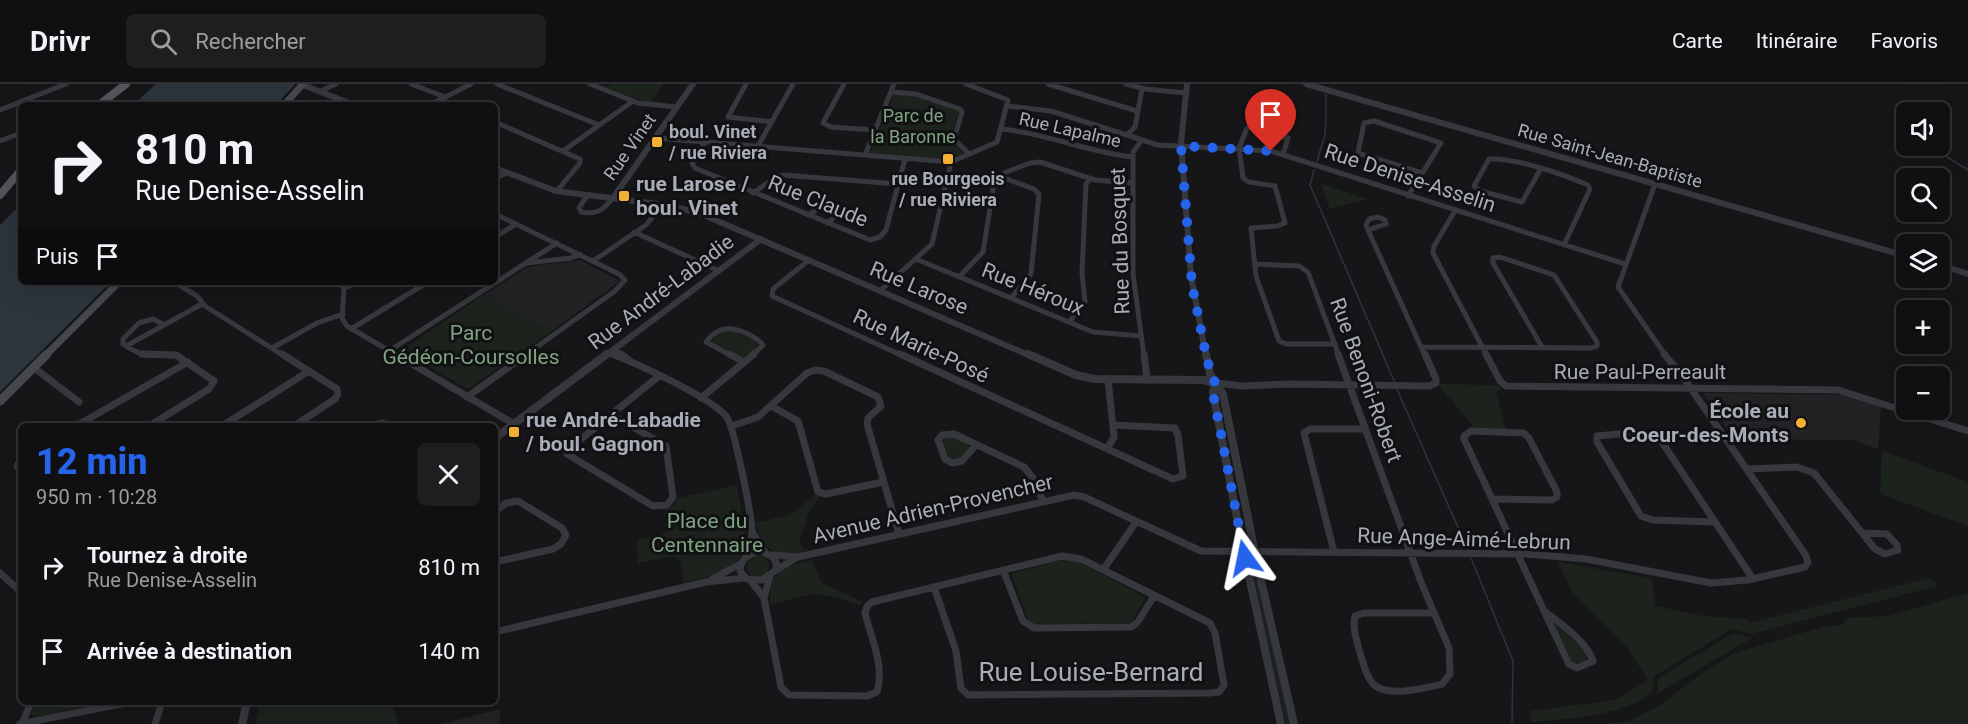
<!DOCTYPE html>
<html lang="fr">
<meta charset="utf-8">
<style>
:root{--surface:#101012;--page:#1e1e20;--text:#f1f3f6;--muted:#9c9d9f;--line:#303032;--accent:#2563eb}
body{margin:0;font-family:Roboto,sans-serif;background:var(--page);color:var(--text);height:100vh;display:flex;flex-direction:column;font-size:22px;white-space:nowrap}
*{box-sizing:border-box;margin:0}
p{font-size:20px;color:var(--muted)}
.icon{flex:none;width:33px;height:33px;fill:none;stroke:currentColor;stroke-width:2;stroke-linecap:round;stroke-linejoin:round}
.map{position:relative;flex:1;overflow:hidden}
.side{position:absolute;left:18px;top:339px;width:480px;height:282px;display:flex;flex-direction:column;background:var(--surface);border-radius:9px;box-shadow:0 6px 24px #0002,0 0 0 2px var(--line)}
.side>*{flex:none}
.banner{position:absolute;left:18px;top:18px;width:480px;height:183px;border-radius:9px;box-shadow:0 6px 24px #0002,0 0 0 2px var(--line);background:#101012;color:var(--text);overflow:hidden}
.controls{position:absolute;left:1896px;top:18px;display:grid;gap:12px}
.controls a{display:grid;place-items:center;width:54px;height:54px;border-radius:9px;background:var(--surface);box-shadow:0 6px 24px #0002,0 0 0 2px var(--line);font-size:30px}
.pin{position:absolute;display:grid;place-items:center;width:51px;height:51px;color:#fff;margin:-62px -26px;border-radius:50% 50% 50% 0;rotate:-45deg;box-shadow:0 0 6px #0007}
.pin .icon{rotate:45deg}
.me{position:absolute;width:66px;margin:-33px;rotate:348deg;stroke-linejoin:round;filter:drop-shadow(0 0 4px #0008)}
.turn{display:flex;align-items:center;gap:21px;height:126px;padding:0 18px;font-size:27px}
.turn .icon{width:78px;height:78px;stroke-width:2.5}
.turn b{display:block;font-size:42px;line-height:51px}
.then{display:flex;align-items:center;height:57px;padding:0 18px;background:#0003;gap:12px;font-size:22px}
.round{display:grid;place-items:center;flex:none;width:63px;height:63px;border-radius:9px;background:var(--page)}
.overview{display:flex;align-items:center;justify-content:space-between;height:102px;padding:0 18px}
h1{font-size:36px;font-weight:800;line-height:45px;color:var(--accent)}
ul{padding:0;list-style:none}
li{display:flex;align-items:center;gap:18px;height:84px;padding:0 18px}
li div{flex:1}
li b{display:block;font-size:22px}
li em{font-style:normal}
header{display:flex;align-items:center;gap:36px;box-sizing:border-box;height:84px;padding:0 30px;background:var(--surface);border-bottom:2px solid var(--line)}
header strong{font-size:28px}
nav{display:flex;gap:33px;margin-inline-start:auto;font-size:21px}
.search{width:420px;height:54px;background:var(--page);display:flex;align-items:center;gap:15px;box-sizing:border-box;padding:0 21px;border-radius:9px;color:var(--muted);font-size:22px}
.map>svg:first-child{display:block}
.built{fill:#222225}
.green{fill:#1c231d}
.water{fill:#2c353c}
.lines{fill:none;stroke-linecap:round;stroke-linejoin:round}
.stream{stroke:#2c353c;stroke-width:1.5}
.minor-far1{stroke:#37383d;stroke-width:5}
.minor{stroke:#37383d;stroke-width:7}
.tertiary-far1{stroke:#37383d;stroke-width:6}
.tertiary{stroke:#37383d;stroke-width:8}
.secondary-far1{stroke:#45474d;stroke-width:7}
.secondary{stroke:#45474d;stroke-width:9}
.primary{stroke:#53555c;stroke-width:8}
.route{stroke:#2563eb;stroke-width:10;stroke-dasharray:0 18}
.poi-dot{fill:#f2b134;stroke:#111113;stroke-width:2}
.labels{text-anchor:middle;stroke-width:6;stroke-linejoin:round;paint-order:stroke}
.far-park-label{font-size:18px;fill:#7fa381;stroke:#111113}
.far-street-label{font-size:18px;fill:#a8adb8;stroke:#111113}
.far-poi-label{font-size:18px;font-weight:bold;fill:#a8adb8;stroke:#111113;text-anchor:start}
.street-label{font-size:21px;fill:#a8adb8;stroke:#111113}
.poi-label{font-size:21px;font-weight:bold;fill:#a8adb8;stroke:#111113;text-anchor:start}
.park-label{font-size:21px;fill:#7fa381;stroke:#111113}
.near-street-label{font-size:26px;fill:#a8adb8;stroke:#111113}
</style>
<header>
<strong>Drivr</strong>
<div class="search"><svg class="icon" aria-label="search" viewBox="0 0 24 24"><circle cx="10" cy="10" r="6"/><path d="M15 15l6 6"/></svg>Rechercher</div>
<nav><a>Carte</a><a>Itinéraire</a><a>Favoris</a></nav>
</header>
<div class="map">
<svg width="1968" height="640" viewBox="0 0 1968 640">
<rect width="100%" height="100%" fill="#161618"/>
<path class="built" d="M580,176L620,197L552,247L483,211L528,183Z
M1703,309L1845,311L1881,322L1878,365L1853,356L1733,355Z
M500,625V640H440Z"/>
<path class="green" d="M612,0H664L650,19L605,4Z
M894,10L915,12L956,26L958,28L951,55L963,70L945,76L870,69Z
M1321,100L1368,115L1330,125Z
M483,211L552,247L468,305L401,267Z
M730,245L757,258V264L742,274L711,258L721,247Z
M1441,300L1497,301L1501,305L1496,308L1506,345H1476L1440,303Z
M945,353C953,353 965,356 969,363L960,374L952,376L948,373L942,358Z
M1882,367L1968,398V442L1880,410Z
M737,401L747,463C734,489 709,492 683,499L681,478L672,472L638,479L637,456L667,449L665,426L673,422L678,414Z
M816,411L819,413L808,431L799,458L806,467C778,473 762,469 756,439L790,431Z
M747 482a11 11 0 1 1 22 0a11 11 0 1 1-22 0Z
M1065,475L1076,477L1145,513L1133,537L1129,539L1034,540L1029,538L1011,490Z
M811,476L822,499L863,518L860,521L835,513L812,510L771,520C766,488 785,482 811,476Z
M1558,478L1651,494L1656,522L1703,532L1746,535L1750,539L1930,494L1938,502L1751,550L1732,545L1653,593C1654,597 1655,602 1652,607C1636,630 1560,636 1532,638L1530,627L1615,616L1648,596L1628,565L1572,508Z
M1250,480H1253L1290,640H1286Z
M1968,509V640H1605L1629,637L1659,622L1705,587L1734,569L1823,543L1842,541L1847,534L1888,532Z
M1556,540L1587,570L1588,574L1578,580L1572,578L1555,542Z
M1733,549L1752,554L1657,610L1658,596L1660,593Z
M36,618H111L35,633L31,629Z
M260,618H392L399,640H255Z"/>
<path class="water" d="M156,0H295L276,21H133Z
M21,120V198H111L0,308V141Z"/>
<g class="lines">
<path class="stream" d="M1326,10V32
M1941,69L1968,86
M1317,77L1325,51L1326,34
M1314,86L1310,101L1395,299
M1396,303L1468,466
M1471,474L1513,577L1512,638"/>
<path class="minor-far1" d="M411,0L445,13
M497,0L599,41
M590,0L638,19L677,23
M746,0L728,33L772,38
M844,0L823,39L831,43L875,46
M1048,0L1137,27
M1126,0L1145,5L1186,9
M321,7L336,0
M891,8L916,10L960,25L962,28L954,55L969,70
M430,21L471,0
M1008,22L1051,27L1158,61L1271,67L1625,180
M0,26L66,0
M495,38L580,75V79L557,107
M1002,45C1049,50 1086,68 1133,73
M1127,51L1135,43L1142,5
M655,54L951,78
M1142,56L1133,68V190L1144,272
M0,57L21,49
M705,58L692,79L695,84L870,156L880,153L886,146L905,75
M747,61L743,70L749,73L757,62
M758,62L793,0
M563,67L633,17
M865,71L894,0
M1283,71L1288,54L1253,43L1247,44L1239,64L1243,94L1249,98L1275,102L1285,139L1277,142L1251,144L1256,192L1279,257L1286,260H1335
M1540,86L1522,118L1480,107L1474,102L1489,75C1517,74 1562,90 1588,101L1590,105L1564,161
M999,92L1034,105L1039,110L1031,190L1011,214
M495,95L506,89
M1655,100L1618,203L1666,272
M753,109L776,93L783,91L898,100
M587,112L579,124L581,128C597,131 603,126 613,114
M1408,112L1441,59L1374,37L1364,39L1358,69L1422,89
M1455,127L1434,162L1433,169L1487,272
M495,130L619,190L625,196L615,207L524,272
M808,131L823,122L841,124V128L827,139
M1378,133L1385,136L1386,140L1368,146L1366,141L1369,135Z
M1368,146L1425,272
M634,148L719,187
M495,153L516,140
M916,175L1093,248L1141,252
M809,176L773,205L772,212L903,272
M593,177L646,141L663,120
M527,179L571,174L580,170
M1255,180L1299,182L1308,188L1339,272
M959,193L983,168L994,99L1004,89L1030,79L1040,78L1095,96L1133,99
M174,198L197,212L205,222L284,272
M338,198L344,204L342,234L347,242L398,272
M344,204L360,198
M880,207L932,160L951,78L997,58L1008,16L966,0
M1069,238L1085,218L1082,188L1086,100L1090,95
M351,245L428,198
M1422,263L1591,264L1597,262V258L1554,191L1500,173L1493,174V179L1542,263
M129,264L123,260V255L139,239L153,235L164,241
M272,264L317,239L343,230
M614,265L623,272
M389,267L557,159
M608,269L616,272
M177,272L143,271L129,264L128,261L202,220
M732,272L706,258C718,242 730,242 748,250C754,253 759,255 763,261L752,272"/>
<path class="minor" d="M142,270L176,271L214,297L209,305L149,342
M282,270L337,305L338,310L335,315L294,342
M395,270L514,340
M612,270C638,280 708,312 726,332C734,341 752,433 752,448C752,456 749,464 747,471
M621,270L629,276
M729,270L744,278
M900,270L1173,395L1183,392L1178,351L1175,344L1113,341
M1144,270L1147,296
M1338,270L1421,498L1449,564L1450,590L1442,600C1425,604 1386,614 1373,600C1366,592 1363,579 1360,569C1357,557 1352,544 1355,532L1364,529H1434
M1486,270L1500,297L1506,302L1838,306L1968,347
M33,283L79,318
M1216,299L1243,302L1289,300L1429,302L1436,299V295L1425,270
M467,313L527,270
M701,314L754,270
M771,322L798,337L818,408L826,410L883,398
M612,331L666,362L673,413L667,421L653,422L567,370L570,364L659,292
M76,342L188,278
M222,342L309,287
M370,342L383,339L393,342
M732,342L758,333L807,289L815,286L824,287L878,313L881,322L868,334L867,340L899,450
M1471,347L1524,349L1529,354L1557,408V413L1552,416L1492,415L1464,355V352Z
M976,361L962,377L952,379L945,375L938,356L942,351L954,350L1024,383L1033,394L1043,417
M1107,365L1114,353L1108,295
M21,375L17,382L21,388
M1747,385L1797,383L1814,389L1875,465L1885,470L1898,466L1897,461L1887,450L1863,449
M1492,415L1544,527
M495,428L506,419L518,417L562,444L566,451L561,460L553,465L495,478
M1714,438L1653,436L1641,432L1597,358V352L1629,349L1660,355L1753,495
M753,449L765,468
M761,467C771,472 778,474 776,486L762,496L747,495L740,487C741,474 749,469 761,467Z
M1334,468L1304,349L1310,345H1365
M773,471L798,473L1074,411L1084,413L1201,467L1526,470L1586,475L1711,499L1747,496L1805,483L1808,478L1805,470L1681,290L1664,270
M776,486L798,473
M1003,486L1023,537L1034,544L1131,543L1137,539L1154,512
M1103,486L1136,438
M0,489L21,508
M770,492L764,514L781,603L789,611L867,612L877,608C885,582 871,554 865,529L867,522L872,518L1062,472L1081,475L1210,539L1215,549L1224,601L1219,608L1210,609L968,611L961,604L956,567L934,503
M712,495L740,480
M751,497L764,514
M1544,527C1559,538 1588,559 1593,577L1577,584L1569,580Z
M495,548L706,498L744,494
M20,640L131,618
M22,640L31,618
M155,640L162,618"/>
<path class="tertiary-far1" d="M1187,0L1181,59L1191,192L1206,272
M1306,0L1906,172
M303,1L354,21
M495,84L556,107L666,121L699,129L1031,272
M613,114L693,0
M1940,181L1968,190
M605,272L761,155"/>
<path class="tertiary" d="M1028,270L1076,291L1095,295L1203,296L1215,299
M1206,270L1210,290L1223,310L1257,479L1294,640
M1215,299L1213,309L1241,455L1281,640
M495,354L607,270
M242,640L247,618"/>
<path class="secondary-far1" d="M284,21L303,0
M45,272L119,198"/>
<path class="secondary" d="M0,317L47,270"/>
<path class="primary" d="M99,21L126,0
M0,111L21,86"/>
</g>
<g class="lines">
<path class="route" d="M1245,474L1213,309L1215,299L1207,276L1192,201L1181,62L1271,67"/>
</g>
<g class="poi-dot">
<rect x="651" y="52" width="12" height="12" rx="3"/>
<rect x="942" y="69" width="12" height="12" rx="3"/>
<rect x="618" y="106" width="12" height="12" rx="3"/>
<circle cx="1801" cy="339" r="6"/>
<rect x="508" y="342" width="12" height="12" rx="3"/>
</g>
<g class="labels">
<g class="far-park-label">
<text x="913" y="38">Parc de<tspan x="913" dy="21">la Baronne</tspan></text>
</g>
<g class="far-street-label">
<text transform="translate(1070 46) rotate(13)" y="6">Rue Lapalme</text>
<text transform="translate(630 63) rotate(-55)" y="6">Rue Vinet</text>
<text transform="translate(1610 72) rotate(16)" y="6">Rue Saint-Jean-Baptiste</text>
</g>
<g class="far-poi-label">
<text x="669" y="54">boul. Vinet<tspan x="669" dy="21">/ rue Riviera</tspan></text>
<text x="948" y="101" text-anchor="middle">rue Bourgeois<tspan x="948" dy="21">/ rue Riviera</tspan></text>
</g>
<g class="street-label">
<text transform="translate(1410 94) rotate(18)" y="7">Rue Denise-Asselin</text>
<text transform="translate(818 117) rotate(22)" y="7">Rue Claude</text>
<text transform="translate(1120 157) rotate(-92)" y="7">Rue du Bosquet</text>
<text transform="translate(919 204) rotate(23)" y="7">Rue Larose</text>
<text transform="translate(1033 205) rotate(22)" y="7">Rue Héroux</text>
<text transform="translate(661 208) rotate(-37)" y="7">Rue André-Labadie</text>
<text transform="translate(921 262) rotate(25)" y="7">Rue Marie-Posé</text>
<text x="1640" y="295">Rue Paul-Perreault</text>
<text transform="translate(1366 296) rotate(70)" y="7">Rue Benoni-Robert</text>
<text transform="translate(933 425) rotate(-13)" y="7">Avenue Adrien-Provencher</text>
<text transform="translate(1464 455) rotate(2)" y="7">Rue Ange-Aimé-Lebrun</text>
</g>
<g class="poi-label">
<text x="636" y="107">rue Larose /<tspan x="636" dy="24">boul. Vinet</tspan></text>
<text x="1789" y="334" text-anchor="end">École au<tspan x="1789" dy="24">Coeur-des-Monts</tspan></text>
<text x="526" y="343">rue André-Labadie<tspan x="526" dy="24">/ boul. Gagnon</tspan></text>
</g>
<g class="park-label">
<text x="471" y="256">Parc<tspan x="471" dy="24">Gédéon-Coursolles</tspan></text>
<text x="707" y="444">Place du<tspan x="707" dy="24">Centennaire</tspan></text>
</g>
<g class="near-street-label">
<text x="1091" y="597">Rue Louise-Bernard</text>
</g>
</g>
</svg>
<div class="controls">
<a><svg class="icon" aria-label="sound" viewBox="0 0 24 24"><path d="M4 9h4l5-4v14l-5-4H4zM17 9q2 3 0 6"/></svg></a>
<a><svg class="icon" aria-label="search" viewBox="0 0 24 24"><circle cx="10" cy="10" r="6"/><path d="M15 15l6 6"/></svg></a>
<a><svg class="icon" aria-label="layers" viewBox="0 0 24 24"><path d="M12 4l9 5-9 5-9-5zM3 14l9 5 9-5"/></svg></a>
<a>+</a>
<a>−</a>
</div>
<div class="pin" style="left:1271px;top:67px;background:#d93025"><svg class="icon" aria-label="arrive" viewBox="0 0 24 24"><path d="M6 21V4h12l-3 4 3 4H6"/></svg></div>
<svg class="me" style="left:1245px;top:474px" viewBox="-20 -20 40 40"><path d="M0-17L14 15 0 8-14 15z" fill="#2563eb" stroke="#fff" stroke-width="4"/></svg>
<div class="banner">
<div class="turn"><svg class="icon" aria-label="right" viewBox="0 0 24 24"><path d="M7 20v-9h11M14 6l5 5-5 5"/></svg><div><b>810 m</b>Rue Denise-Asselin</div></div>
<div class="then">Puis<svg class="icon" aria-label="arrive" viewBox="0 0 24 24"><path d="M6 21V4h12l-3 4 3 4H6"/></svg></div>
</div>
<section class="side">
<div class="overview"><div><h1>12 min</h1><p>950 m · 10:28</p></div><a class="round"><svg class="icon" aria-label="close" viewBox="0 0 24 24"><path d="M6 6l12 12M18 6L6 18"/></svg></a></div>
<ul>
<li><svg class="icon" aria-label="right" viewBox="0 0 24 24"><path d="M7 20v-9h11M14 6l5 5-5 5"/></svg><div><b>Tournez à droite</b><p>Rue Denise-Asselin</p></div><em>810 m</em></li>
<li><svg class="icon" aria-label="arrive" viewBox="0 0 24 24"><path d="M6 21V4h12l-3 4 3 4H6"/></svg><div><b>Arrivée à destination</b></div><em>140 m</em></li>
</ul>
</section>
</div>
